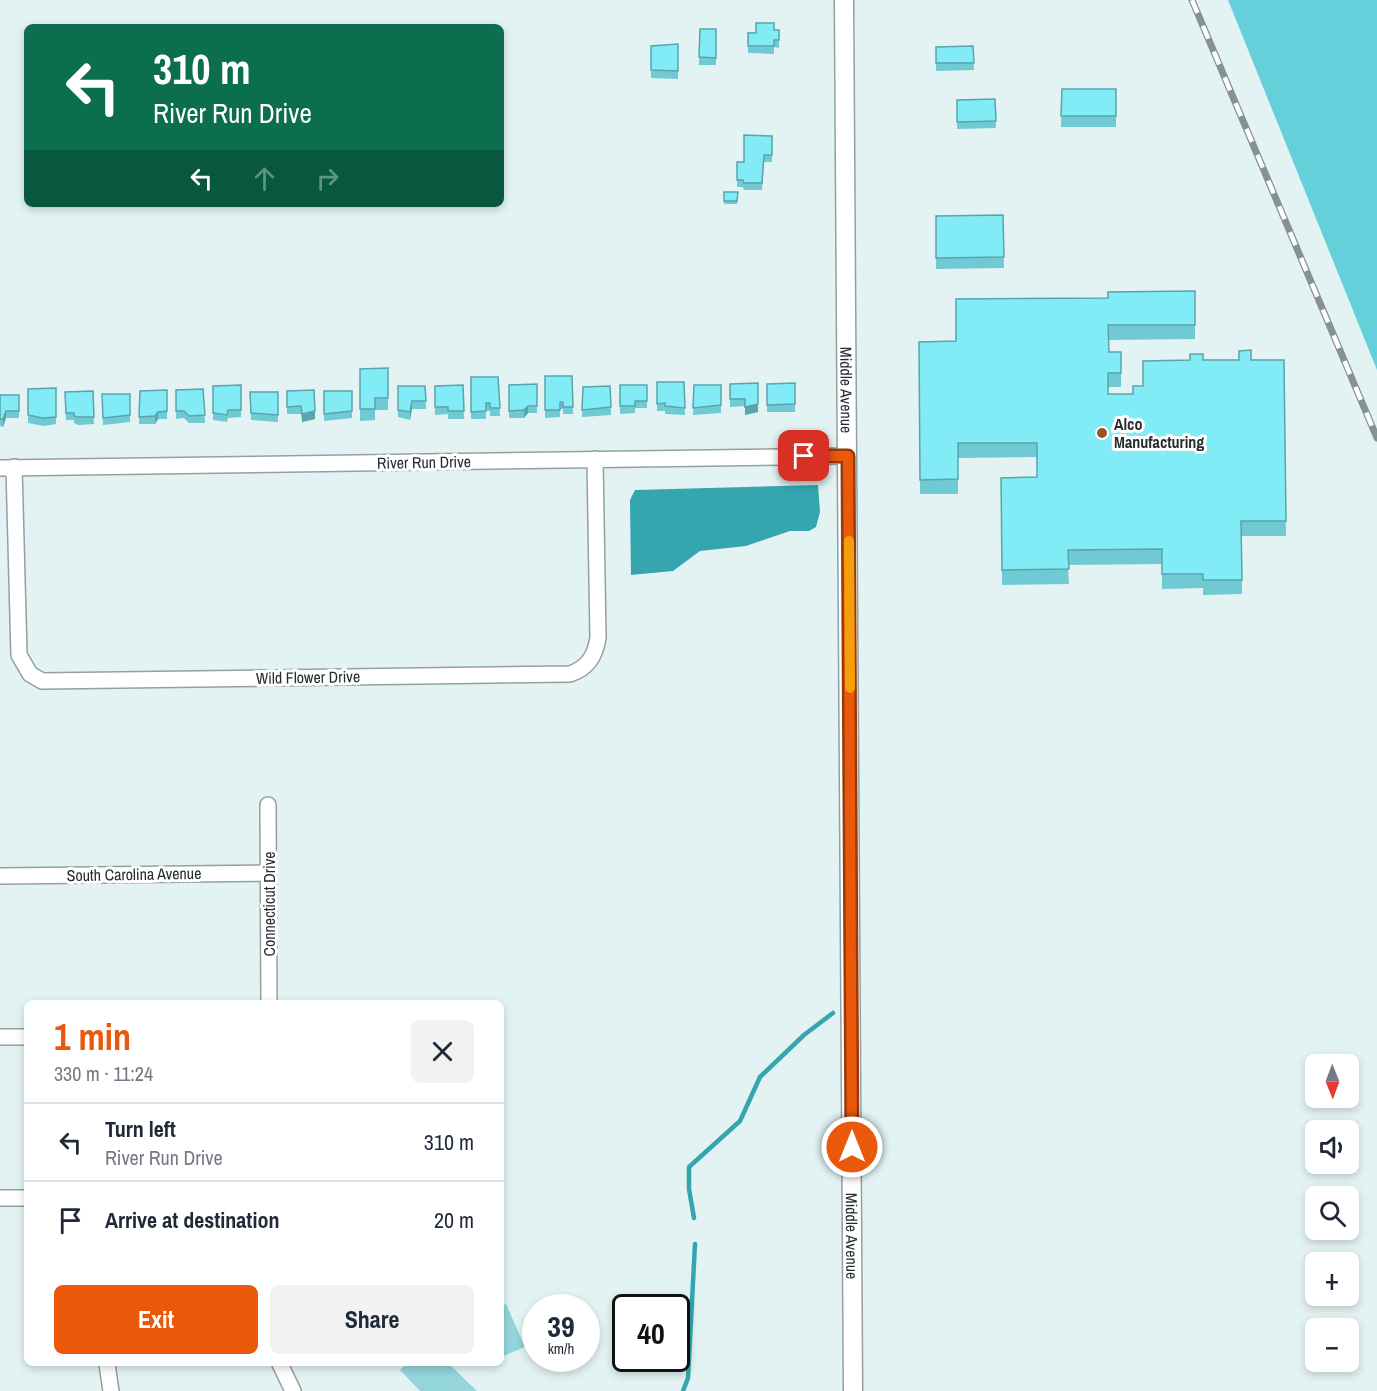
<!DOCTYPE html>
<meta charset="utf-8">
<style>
:root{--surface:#fff;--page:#f2f2f3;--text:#1f2937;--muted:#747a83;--line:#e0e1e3;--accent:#ea580c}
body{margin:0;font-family:"Archivo Narrow",sans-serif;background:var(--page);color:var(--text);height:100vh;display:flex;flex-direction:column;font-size:22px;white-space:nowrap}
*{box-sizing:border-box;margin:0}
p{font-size:20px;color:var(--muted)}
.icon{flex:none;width:33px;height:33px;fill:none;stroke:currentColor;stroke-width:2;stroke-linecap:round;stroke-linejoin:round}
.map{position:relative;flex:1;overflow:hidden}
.sheet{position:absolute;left:24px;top:1000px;width:480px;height:366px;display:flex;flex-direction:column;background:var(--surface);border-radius:9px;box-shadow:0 3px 9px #0003}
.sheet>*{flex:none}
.hud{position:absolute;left:24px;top:24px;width:480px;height:183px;border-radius:9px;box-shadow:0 3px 9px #0003;background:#0b6e4f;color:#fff;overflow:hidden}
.needle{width:39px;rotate:179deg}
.tools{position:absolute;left:1305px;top:1054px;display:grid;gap:12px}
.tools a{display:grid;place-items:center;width:54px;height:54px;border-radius:9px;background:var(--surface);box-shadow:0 3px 9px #0003;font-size:30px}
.speed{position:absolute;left:522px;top:1294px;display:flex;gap:12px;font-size:30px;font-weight:700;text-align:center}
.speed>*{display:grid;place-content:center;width:78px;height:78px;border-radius:50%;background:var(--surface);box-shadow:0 3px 9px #0003;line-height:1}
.speed small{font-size:15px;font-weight:400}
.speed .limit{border:3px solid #111;border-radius:9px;background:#fff;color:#111}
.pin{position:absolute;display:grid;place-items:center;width:51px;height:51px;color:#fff;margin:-26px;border-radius:12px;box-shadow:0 3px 9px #0006}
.me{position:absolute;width:66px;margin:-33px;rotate:0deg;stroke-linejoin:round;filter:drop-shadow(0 0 4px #0008)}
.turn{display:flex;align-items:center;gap:21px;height:126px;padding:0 30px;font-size:27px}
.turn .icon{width:78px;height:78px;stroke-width:2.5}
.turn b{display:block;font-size:42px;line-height:51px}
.lanes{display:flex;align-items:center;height:57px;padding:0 30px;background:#0003;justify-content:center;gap:30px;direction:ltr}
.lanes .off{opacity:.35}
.round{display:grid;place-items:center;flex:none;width:63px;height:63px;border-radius:9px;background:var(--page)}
.summary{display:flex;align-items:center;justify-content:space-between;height:102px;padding:0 30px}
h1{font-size:36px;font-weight:700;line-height:45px;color:var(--accent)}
.primary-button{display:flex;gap:12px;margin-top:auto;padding:12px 30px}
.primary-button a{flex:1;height:69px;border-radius:9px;background:var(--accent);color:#fff;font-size:24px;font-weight:700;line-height:69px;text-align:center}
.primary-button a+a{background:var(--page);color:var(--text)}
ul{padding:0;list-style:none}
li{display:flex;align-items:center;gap:18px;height:78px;padding:0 30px;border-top:2px solid var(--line)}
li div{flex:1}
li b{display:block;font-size:22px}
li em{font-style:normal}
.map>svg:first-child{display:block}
.green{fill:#94d5dc}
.forest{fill:#65d0da}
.water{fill:#35a6b0}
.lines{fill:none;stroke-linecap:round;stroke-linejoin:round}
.stream{stroke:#35a6b0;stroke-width:4.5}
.minor-casing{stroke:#92a0a2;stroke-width:18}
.tertiary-casing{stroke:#92a0a2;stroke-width:21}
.minor{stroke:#fff;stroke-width:15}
.tertiary{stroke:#fff;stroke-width:18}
.rail-casing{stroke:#869292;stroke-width:7}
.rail{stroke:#fff;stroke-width:4.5;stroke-dasharray:14;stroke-linecap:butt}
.wall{fill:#6fcad4}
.shaded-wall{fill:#5aa4ac}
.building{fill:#81ebf6;stroke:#5aa4ac;stroke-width:1.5}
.route-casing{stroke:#983908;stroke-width:15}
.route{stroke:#ea580c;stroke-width:10}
.slow{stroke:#f59e0b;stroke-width:10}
.poi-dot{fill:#995625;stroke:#fff;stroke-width:2}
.labels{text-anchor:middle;stroke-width:6;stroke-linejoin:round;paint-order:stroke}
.street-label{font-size:16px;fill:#262c2c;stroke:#fff}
.poi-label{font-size:16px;font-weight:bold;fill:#262c2c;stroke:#fff;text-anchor:start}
</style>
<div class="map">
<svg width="1377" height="1391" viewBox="0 0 1377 1391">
<rect width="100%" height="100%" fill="#e3f3f4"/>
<path class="green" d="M506,1304L525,1347L501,1357V1306Z
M406,1364H449L477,1391H420L400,1370Z"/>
<path class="forest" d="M1228,0H1377V370Z"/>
<path class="water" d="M818,485L820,512L816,527L809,531H790L746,546L700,551L673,571L631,575L630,500L635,490Z"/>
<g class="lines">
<path class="stream" d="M694,1218L689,1189V1167L740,1121L760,1077L804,1035L833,1013
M683,1391L688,1378L695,1244"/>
<g class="minor-casing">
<path id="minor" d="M14,467L19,655L30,674L42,681L570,674C588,668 595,656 598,638L595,459
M0,468L848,456
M268,805L269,1004
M0,876L268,873
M0,1037H27
M0,1198H27
M107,1364L111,1391
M280,1364L293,1391"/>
</g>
<g class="tertiary-casing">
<g id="tertiary">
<path id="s1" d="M844,0L853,1391"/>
</g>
</g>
<use href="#minor" class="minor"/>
<use href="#tertiary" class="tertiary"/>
<g class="rail-casing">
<path id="rail" d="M1192,0L1377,438"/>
</g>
<use href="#rail" class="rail"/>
</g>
<path class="wall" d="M700,29H716V65H699Z
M774,30H779V48L774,47V54L748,53V33Z
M678,44V79L651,78V46Z
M973,46L974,70L936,71V47Z
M1062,89H1116V127H1061Z
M995,99L996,128L957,129V100Z
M772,136V162H764L762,190H744L743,187H737V162H744Z
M724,192H738L737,204H724Z
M1003,215L1004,268L936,269V216Z
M1195,291V339L1108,340L1109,352H1121V387H1108V394H1133L1143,386L1203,360H1284L1286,536H1242V594L1203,595V588L1162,589V564L1068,565L1069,584L1002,585L1001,478L1037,477V457L958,458V494H920L919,342L956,341L1108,298Z
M388,368V410H375V420L360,421V369Z
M545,376H572L573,414H563V409H560V417L545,418Z
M471,377H498L500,416H490V411H486V419H471Z
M657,382H684L685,415L665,414V411H657Z
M795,383V412H767V384Z
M537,384V413H528L524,418H509V385Z
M730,384L758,412L745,415V406L730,407Z
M241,385V417L228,418L227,422L213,420V386Z
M463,385L464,419H448V414L435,415V386Z
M620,385H647V408H635V413L620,414Z
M694,385H721V413L693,415Z
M398,386H425L426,409H412L410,420L398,417Z
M610,386L611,415L582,417L583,387Z
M56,388V424L43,426L28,423V389Z
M203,389L205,423H189L184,418L176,419V390Z
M167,390V419H158L155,424H139L140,391Z
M93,391L94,424L78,425L74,423V420H66L65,392Z
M287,391L315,419L302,422L301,414H287Z
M324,391H352V418L324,421Z
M250,392H278V422L251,420Z
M102,394H130V422L103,425Z
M0,395H19V418H6L3,427L0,426Z"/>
<path class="shaded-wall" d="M412,401V409L410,420V412Z
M758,404V412L745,415V407Z
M528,406V413L524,418V410Z
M6,411V418L3,427V419Z
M315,411V419L302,422V414Z
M158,412V419L155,424V416Z"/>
<path class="building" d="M756,23H774V30H779V40H774V46H748V33H756Z
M700,29H716V58L699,57Z
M678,44V71L651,70V46Z
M973,46L974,63H936V47Z
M1062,89H1116V116H1061Z
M995,99L996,121L957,122V100Z
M744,135L772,136V155H764L762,183H744L743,180H737V162H744Z
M724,192H738L737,201H724Z
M1003,215L1004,257L936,258V216Z
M1195,291V325H1108L1109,352H1121V373H1108V394H1133V386H1143V361L1190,360V354H1203V360H1239V351L1251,350V360H1284L1286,521H1241L1242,580H1203V574H1162V549L1068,550L1069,569L1002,570L1001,478L1037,477V443H958V479L920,480L919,342L956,341V299L1108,298V292Z
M388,368V398H375V409H360V369Z
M545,376H572L573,407H563V402H560V410H545Z
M471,377H498L500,408H490V403H486V411L471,412Z
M657,382H684L685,408L665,406V403L657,404Z
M758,383V404L745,407V399H730V384Z
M795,383V404L767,405V384Z
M537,384V406H528L524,410L509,411V385Z
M241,385V410H228L227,415L213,413V386Z
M463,385L464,411H448V407H435V386Z
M620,385H647V401H635V406H620Z
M694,385H721V405L693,408Z
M398,386H425L426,401H412L410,412L398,410Z
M610,386L611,407L582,410L583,387Z
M56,388V417L43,418L28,415V389Z
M203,389L205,415L189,416L184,411H176V390Z
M167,390V411L158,412L155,416L139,417L140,391Z
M314,390L315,411L302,414L301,406L287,407V391Z
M93,391L94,417H78L74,416V413H66L65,392Z
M324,391H352V411L324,414Z
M250,392H278V415L251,413Z
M102,394H130V415L103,418Z
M0,395H19V411H6L3,419H0Z"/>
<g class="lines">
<g class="route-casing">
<path id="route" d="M804,456H848L852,1147"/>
</g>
<use href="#route" class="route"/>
<path class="slow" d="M849,541L850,688"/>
</g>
<circle class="poi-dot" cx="1102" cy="433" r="6"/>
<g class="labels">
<g class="street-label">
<text dy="6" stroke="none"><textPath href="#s1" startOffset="390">Middle Avenue</textPath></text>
<text transform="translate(424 462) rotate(-1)" y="6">River Run Drive</text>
<text transform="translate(308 677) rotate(-1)" y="6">Wild Flower Drive</text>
<text transform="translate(134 874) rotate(-1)" y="6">South Carolina Avenue</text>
<text transform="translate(269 904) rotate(-90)" y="6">Connecticut Drive</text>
<text dy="6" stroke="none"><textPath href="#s1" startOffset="1236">Middle Avenue</textPath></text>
</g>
<g class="poi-label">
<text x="1114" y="430">Alco<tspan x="1114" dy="18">Manufacturing</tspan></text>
</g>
</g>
</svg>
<div class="tools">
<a><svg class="needle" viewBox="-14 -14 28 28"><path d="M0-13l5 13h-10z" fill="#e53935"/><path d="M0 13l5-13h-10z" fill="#747a83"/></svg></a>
<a><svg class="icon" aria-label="sound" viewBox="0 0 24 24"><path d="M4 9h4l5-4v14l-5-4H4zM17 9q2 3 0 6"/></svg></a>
<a><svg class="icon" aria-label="search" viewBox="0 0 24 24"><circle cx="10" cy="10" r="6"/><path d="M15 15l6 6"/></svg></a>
<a>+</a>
<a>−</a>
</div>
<div class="speed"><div>39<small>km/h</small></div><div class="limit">40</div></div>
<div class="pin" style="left:804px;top:456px;background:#d93025"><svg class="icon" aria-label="arrive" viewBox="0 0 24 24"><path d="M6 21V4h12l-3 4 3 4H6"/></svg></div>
<svg class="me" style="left:852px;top:1147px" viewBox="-20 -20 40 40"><circle r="17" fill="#ea580c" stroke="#fff" stroke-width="3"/><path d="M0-11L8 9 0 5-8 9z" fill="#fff"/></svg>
<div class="hud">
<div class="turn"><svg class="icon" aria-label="left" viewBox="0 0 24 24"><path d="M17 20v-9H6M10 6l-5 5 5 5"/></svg><div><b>310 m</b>River Run Drive</div></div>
<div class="lanes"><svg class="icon" aria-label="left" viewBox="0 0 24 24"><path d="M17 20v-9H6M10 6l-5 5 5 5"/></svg><svg class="icon off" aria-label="ahead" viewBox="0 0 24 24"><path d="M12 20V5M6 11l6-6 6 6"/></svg><svg class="icon off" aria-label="right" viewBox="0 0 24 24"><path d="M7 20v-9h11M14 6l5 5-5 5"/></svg></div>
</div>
<section class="sheet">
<div class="summary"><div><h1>1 min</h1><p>330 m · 11:24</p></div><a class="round"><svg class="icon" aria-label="close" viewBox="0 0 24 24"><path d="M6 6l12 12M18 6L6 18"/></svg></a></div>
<ul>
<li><svg class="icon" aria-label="left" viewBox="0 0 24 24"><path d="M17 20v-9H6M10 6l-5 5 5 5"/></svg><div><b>Turn left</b><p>River Run Drive</p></div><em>310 m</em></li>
<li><svg class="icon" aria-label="arrive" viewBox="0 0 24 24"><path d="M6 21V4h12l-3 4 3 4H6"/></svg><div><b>Arrive at destination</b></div><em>20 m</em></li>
</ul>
<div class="primary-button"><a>Exit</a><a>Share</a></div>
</section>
</div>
